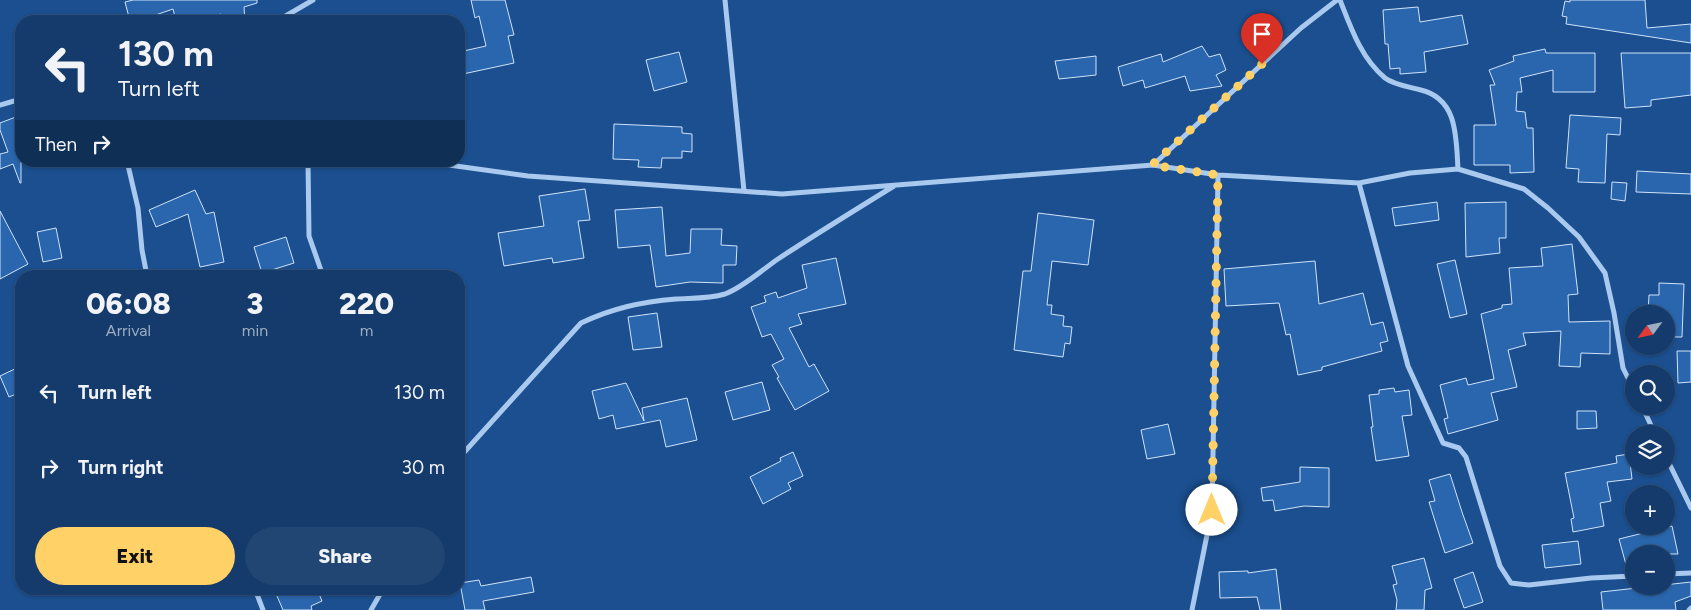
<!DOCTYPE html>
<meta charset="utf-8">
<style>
:root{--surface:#143b6b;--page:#214673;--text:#f1f3f6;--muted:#9dadc1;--line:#33557e;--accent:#ffd166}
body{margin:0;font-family:Figtree,sans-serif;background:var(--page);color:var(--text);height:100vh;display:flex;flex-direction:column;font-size:19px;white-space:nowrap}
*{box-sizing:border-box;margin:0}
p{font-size:16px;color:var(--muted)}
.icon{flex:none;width:28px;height:28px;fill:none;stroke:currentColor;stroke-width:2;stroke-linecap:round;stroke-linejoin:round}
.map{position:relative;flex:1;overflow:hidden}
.panel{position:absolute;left:15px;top:270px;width:450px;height:325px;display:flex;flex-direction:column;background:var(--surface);border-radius:20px;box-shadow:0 1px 4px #0004,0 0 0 1px var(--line)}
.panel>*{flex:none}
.guide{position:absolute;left:15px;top:15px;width:450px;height:152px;border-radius:20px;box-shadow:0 1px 4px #0004,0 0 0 1px var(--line);background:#143b6b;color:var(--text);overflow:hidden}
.needle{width:32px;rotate:237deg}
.fabs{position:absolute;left:1625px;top:305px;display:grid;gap:10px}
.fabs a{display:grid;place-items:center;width:50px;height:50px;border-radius:50%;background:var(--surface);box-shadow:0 1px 4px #0004,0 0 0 1px var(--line);font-size:25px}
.pin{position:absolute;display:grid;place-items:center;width:42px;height:42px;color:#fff;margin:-51px -21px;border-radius:50% 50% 50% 0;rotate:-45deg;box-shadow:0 0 5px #0007}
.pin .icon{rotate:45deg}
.me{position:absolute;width:55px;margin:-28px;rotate:0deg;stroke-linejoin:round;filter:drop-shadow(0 0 4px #0008)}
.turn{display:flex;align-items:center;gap:18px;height:105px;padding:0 20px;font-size:22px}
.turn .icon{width:65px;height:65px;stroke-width:2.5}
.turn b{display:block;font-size:35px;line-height:42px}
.then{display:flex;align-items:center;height:48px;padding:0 20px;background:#0003;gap:10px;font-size:19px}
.eta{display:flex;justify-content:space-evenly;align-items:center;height:85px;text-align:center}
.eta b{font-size:30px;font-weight:800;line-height:35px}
.primary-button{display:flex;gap:10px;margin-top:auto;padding:10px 20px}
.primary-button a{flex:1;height:58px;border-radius:30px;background:var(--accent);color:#111;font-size:20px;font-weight:800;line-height:58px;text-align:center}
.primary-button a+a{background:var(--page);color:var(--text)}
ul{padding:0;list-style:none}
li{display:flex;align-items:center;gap:15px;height:75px;padding:0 20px}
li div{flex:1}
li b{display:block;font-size:19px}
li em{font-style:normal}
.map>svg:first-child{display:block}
.building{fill:#2a66ad;stroke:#cfe3fa}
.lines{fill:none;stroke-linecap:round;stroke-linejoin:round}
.minor{stroke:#a9c9ee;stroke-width:5}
.route{stroke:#ffd166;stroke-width:9;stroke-dasharray:0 16.2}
</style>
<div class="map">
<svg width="1691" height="610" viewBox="0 0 1691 610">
<rect width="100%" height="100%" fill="#1b4f8f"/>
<path class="building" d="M133,0H257V3L244,7L245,21H222L221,14L197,21H176L173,9L138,21H130L125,2Z
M471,0H505L514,35L508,36L514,63L463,74L459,52L486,46L479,16L475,18Z
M1570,0H1645L1647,28L1691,24V43L1566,24L1567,17L1562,16L1565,1L1570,2Z
M1418,7L1420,22L1462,15L1468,44L1424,52L1426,72L1400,74V68L1390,69L1388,44H1385L1383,10Z
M1202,46L1209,57L1220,54L1226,70L1216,75L1222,86L1190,91L1185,76L1145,88L1143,80L1123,86L1118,67L1161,54L1163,62Z
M1545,49L1546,53H1595V92H1553V70L1520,78L1522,92H1517L1516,111L1525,112L1527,128H1533L1534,172L1510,173V165H1474V125H1496L1490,85H1495L1489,70L1514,61L1513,56Z
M679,52L687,82L654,91L646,60Z
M1621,53H1691V95L1651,100V106L1625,108Z
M1096,56V75L1059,79L1055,61Z
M21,115V183H20L13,164L0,169V154L8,152L0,130V123Z
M1570,115L1621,118L1620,135L1607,134L1605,183L1578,182L1579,169L1566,168Z
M614,124L682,127V133L692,134V152L682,151V158H662L661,168L638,167L639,160L613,159Z
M1637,171L1691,174V194L1636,192Z
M1612,182L1627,183L1625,201L1611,199Z
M585,189L590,220L578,221L584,258L553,263L552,258L504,266L498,233L544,226L539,196Z
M195,190L206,214L214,212L224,262L200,267L188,214L156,227L149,210Z
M1437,202L1439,220L1395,226L1392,208Z
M1506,202V238H1499L1500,253L1466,257L1465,203Z
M662,207L666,256L690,253L691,229H722L721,245L737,246L736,265H723V283L690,282L656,287L650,245L618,248L615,210Z
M0,211L28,264L0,279Z
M1038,213L1094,220L1088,265L1052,261L1047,305H1052L1051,314L1064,316L1063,326L1072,327L1070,344L1065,343L1063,357L1014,350L1023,271H1031Z
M56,228L62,258L43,262L37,232Z
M286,237L294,263L262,273L254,247Z
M1572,244L1578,294L1568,295L1569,322L1610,321V354L1581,353L1580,367L1559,366L1561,331L1523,333L1526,345L1508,350L1517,387L1491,393L1498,420L1448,434L1444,419L1448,418L1440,385L1466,378L1468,385L1494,379L1481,314L1502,308V305L1512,304L1509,268L1543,266L1541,248Z
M836,258L846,304L798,314L802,324L789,328L809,367L814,364L829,391L795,410L777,378L779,377L772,365L784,359L771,334L762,337L751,307L766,302L764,296L776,292L778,298L807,288L802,265Z
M1455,260L1467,314L1450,318L1437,264Z
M1315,261L1319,304L1363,293L1371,325L1383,322L1388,341L1380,343L1382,351L1322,367V370L1298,375L1290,334L1286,335L1279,303L1226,306L1224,269Z
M1659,283L1684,284L1682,337H1669V316H1666V314H1648L1649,295H1659Z
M657,313L662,347L633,350L628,317Z
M1677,351H1691V382L1678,383Z
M21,366V392L9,397L0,376Z
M762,382L770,410L733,420L725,392Z
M626,383L644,421L642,408L687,398L697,440L666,447L660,420L616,429L613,415L599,419L592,391Z
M1394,388L1395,392L1409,390L1412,415L1402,416L1409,456L1376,461L1371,427H1373L1369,395L1379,394V390Z
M1577,411H1596L1597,428L1577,429Z
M1168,424L1175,454L1147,459L1141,430Z
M793,452L803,476L788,483L791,489L763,504L750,477L781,461L780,458Z
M1629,454L1632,479L1607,482L1611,501L1600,503L1604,526L1573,532L1571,519L1574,518L1565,473L1617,463L1616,456Z
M1300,467L1329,468V507L1304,506L1275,511L1273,500L1263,501L1261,488L1300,482Z
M1450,474L1462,512L1473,543L1445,553L1429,502L1435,501L1429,480Z
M1672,526L1678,554H1634V572H1628L1619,539Z
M1578,541L1581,564L1545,568L1542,545Z
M1424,558L1432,588L1425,590L1424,610H1396L1397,600L1393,585L1397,584L1392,566Z
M1276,569L1281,610H1260L1257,597L1220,598L1219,572L1248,571V573Z
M1473,572L1483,602L1464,608L1454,579Z
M531,577L534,592L483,601L485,610H465L460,583L479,580L481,586Z
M1691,582V596L1675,602L1676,610H1603L1601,592Z
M274,589H317L322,601L311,606L312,610H283Z"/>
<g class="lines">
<path class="minor" d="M725,0L744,191
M1340,0C1351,28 1361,58 1385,78C1394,85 1410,87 1421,90C1458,99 1456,138 1458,169
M277,21L313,0
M0,105L21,99
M127,161L138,208L142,250L147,276
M308,161L309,236L323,276
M420,161L528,176L782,194L1153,165L1218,175L1359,183L1410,173L1458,169L1524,189L1548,208L1579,237L1605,273L1614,313L1623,368L1634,390
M1153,165L1301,28L1337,0
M1359,183L1408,366L1443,443L1459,448L1466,457L1500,566L1511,583L1529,585L1591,578L1634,576
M1642,406L1655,434
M1666,457L1691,508
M459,458L581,323C613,308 641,302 676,299C693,298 708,299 725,294C742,288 762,270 778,259C816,234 855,210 894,186
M1666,574L1691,573
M255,589L263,610
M371,610L383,589
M1192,610L1212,510L1218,175
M1689,610L1691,608"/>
</g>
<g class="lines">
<path class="route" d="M1212,510L1218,175L1152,165L1262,64"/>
</g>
</svg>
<div class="fabs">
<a><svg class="needle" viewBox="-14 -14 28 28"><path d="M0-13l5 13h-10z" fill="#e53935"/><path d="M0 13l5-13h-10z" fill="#9dadc1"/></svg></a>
<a><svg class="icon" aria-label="search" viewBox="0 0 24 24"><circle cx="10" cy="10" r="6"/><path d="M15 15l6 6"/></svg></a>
<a><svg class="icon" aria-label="layers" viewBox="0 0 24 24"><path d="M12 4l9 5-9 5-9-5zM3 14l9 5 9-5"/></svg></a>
<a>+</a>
<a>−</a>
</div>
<div class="pin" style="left:1262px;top:64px;background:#d93025"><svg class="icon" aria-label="arrive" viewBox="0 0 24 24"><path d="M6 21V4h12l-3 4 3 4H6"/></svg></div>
<svg class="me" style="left:1212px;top:510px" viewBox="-20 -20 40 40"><circle r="19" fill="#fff"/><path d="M0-13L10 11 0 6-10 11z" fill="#ffd166"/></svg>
<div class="guide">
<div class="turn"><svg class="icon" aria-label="left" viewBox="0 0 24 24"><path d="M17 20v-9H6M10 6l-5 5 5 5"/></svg><div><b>130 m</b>Turn left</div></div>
<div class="then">Then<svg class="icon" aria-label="right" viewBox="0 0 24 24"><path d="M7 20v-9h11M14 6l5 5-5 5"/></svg></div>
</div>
<section class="panel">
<div class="eta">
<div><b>06:08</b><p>Arrival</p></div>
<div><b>3</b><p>min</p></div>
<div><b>220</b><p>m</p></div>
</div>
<ul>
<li><svg class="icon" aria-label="left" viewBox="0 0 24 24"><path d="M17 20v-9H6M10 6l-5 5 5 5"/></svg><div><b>Turn left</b></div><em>130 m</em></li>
<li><svg class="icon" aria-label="right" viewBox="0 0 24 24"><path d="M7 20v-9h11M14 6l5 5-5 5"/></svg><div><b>Turn right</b></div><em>30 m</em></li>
</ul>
<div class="primary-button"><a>Exit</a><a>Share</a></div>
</section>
</div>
